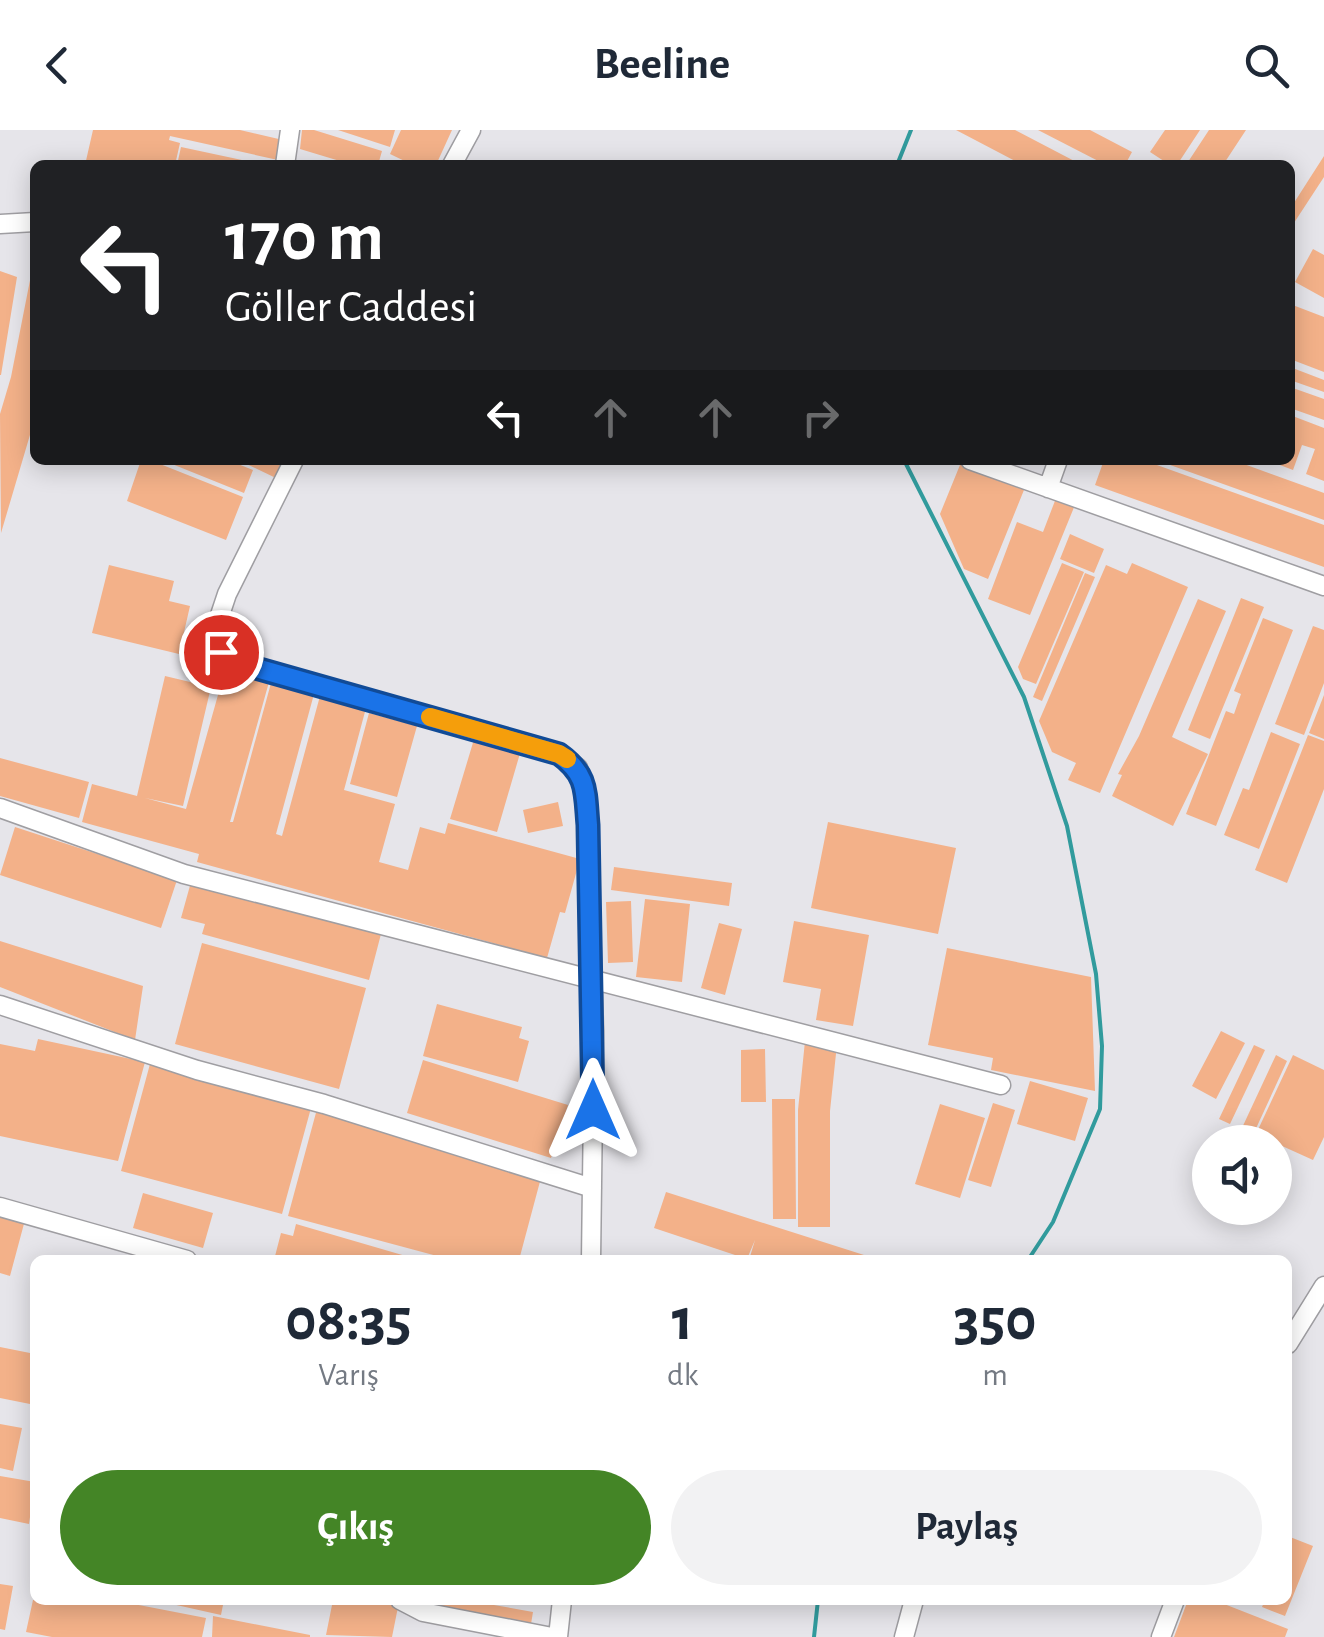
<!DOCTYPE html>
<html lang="tr">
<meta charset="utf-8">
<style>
:root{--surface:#fff;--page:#f2f2f3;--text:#1f2937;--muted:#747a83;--accent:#448526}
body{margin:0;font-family:"Alegreya Sans",sans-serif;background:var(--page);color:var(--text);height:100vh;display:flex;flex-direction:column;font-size:38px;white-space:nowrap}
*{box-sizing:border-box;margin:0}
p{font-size:32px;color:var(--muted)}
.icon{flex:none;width:55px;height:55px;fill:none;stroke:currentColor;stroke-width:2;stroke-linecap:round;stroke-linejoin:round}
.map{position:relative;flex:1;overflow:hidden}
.sheet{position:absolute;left:30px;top:1125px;width:1262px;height:350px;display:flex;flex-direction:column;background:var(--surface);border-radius:15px;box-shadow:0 5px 25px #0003}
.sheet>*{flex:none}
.top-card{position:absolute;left:30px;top:30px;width:1265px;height:305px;border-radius:15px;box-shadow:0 5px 25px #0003;background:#202124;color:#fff;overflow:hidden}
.buttons{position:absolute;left:1192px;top:995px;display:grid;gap:20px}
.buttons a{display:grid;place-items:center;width:100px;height:100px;border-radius:50%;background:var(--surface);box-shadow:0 5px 25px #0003;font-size:50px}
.pin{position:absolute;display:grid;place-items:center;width:85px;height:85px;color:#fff;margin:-42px;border:5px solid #fff;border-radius:50%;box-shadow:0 2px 10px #0007}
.me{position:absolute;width:110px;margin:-55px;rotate:0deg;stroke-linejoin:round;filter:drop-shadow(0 0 8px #0008)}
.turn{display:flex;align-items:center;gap:35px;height:210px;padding:0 30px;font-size:45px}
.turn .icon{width:130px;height:130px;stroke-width:2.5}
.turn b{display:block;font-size:70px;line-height:85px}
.lanes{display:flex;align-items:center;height:95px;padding:0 30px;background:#0003;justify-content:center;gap:50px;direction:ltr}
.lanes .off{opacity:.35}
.eta{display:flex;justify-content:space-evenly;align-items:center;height:170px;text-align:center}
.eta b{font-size:60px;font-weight:700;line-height:70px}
.button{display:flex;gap:20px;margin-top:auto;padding:20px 30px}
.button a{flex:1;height:115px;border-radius:60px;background:var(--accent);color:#fff;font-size:40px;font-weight:700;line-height:115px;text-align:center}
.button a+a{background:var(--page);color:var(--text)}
header{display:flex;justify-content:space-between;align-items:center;height:130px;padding:0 30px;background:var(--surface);font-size:45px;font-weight:700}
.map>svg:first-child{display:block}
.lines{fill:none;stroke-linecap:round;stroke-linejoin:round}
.stream{stroke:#319b9d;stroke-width:4}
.building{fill:#f3b189}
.minor-casing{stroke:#9f9ea2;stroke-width:21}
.minor{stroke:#fff;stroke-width:18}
.route-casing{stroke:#114b97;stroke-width:25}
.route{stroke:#1a73e8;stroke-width:18}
.slow{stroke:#f59e0b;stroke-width:18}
</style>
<header><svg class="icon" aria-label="back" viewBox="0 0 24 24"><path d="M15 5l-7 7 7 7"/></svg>Beeline<svg class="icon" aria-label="search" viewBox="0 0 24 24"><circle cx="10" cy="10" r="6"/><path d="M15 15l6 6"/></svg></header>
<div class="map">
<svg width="1324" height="1507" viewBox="0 0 1324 1507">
<rect width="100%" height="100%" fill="#e6e5ea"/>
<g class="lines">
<path class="stream" d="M897,35L911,0
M904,330L1024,567L1067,696L1096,844L1102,916L1100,979L1053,1092L1028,1130
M814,1507L818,1470"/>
</g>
<path class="building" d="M93,0H240L283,10L278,30L170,6L169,10L180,13L175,35H85Z
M302,0H314L382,21L378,35H353L300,19Z
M338,0H395L390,17Z
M401,0H452L436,35H413L390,24Z
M956,0H1015L1082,35H1023Z
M1038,0H1090L1132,22L1125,35H1106Z
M1165,0H1200L1177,35H1170L1150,22Z
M1209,0H1246L1223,35H1186Z
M181,17L256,33V35H177Z
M1324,26V47L1290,99V79Z
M1313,119L1324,125V168L1295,152Z
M33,135L35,288L1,403L0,284L11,247Z
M0,141L17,147L1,245H0Z
M1290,174L1324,187V242L1290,229Z
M1290,237L1324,250V262L1290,250Z
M1290,257L1324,269V290L1290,278Z
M1290,285L1324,298V351L1306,344L1315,319L1302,315L1293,340L1267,330H1290Z
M141,330H150L243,367L226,410L127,371Z
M162,330H228L253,340L244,363Z
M238,330H289L280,350Z
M962,330L1026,355L988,449L964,439L940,384Z
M1104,330H1143L1324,395V437L1095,355Z
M1233,330L1324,363V390L1159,331Z
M1058,363L1077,370L1030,485L988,469L1017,392L1043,402Z
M1070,404L1104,419L1094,443L1060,429Z
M1062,433L1084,442L1036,554L1023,549L1018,537Z
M1132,433L1188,457L1100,663L1068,650L1076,633L1052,622L1039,591L1106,435L1127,444Z
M109,435L174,451L169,471L190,476L179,524L92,503Z
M1085,443L1095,447L1042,571L1033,567Z
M1241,468L1264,477L1210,609L1188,600Z
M1198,469L1226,481L1172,607L1208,624L1173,696L1112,666L1122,645L1118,644L1139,606Z
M1263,488L1293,500L1216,696L1186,684L1226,581L1234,584L1241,564L1234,561Z
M1313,496L1324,500V553L1304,605L1275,594Z
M225,540L269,552L230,692H233L271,553L314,564L276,704L282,706L320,566L366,578L344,660L395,674L379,732L408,740L420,697L445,704L448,693L580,729L565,783L560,782L547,828L197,732L199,724L82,692L92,654L137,666L165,546L211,557L183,676L145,668L186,679Z
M1324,565V609L1309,603Z
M369,583L417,596L397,667L350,654Z
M1271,602L1300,614L1259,719L1224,705L1243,658L1249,660Z
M1308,605L1324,611V659L1287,753L1255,740Z
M475,606L521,620L497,702L450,689Z
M0,628L89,652L79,688L0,666Z
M558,672L563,696L528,703L523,680Z
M828,692L956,718L938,804L811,778Z
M15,697L177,750L161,798L0,745Z
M614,737L732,753L729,776L611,760Z
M191,752L381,804L369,850L202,804L205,794L181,788Z
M645,769L690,774L682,852L636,847Z
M631,771L633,832L608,833L606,772Z
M794,791L869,805L853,896L816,890L821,859L783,852Z
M719,793L742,799L725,865L701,858Z
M0,811L143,856L135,910L0,857Z
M202,813L366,858L339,959L175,914Z
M947,818L1091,847L1095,961L991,940L993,928L928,915Z
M437,874L522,897L519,908L529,911L518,952L423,926Z
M1221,901L1245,913L1216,969L1192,956Z
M38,909L145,932L118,1031L0,1006V914L35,921Z
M805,911L837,914L830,981V1097H798V980Z
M1254,915L1265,920L1230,994L1219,989Z
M765,919L766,972H741V920Z
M1276,925L1287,931L1253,1005L1241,1000Z
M1293,925L1324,940V1007L1313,1030L1256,1004Z
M423,930L568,975L551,1028L407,983Z
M150,934L311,978L282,1084L121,1041Z
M1030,951L1088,968L1075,1011L1017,994Z
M772,969H795L796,1089H773Z
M993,973L1015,980L991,1057L968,1050Z
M940,974L985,988L960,1068L915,1054Z
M317,979L542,1044L519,1130H452L288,1086Z
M666,1062L864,1125L863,1130H749L755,1110L747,1129L654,1098Z
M143,1063L213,1083L203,1118L133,1098Z
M0,1083L25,1090L10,1146L0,1143Z
M296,1094L416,1129V1130H274L281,1103L293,1106Z
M0,1217L35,1224V1275L0,1268Z
M0,1294L22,1298L13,1341L0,1338Z
M0,1346L35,1352L29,1394L0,1388Z
M1290,1407L1313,1416L1285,1486L1262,1477L1265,1470H1288Z
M0,1454L13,1456L5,1500L0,1499Z
M33,1470H113L206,1488L202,1507H52L26,1502Z
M154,1470H224L221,1485Z
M333,1470H386L398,1477L392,1507L326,1505Z
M435,1470H494V1475L533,1482L531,1494L434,1478Z
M1188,1470H1214L1288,1499L1285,1507H1174Z
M213,1486L310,1505V1507H212Z"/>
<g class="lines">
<g class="minor-casing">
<path id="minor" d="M285,35L290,0
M452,35L471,0
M0,94L35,92
M294,330L227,464L219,488L221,523L249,536L559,624L578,638L585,658L588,695L594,901L591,1130
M970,330L1324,456
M1048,358L1058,330
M0,678L184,744L1001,955
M0,875L197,940L324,974L592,1058
M0,1077L187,1130
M1288,1214L1324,1156
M400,1470L423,1482L552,1507
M558,1507L562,1470
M904,1507L914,1470
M1161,1507L1175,1470"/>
</g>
<use href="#minor" class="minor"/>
</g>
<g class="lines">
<g class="route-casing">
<path id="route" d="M221,522L249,536L559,624C588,645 585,661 588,695L593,980"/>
</g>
<use href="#route" class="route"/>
<path class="slow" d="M430,587L559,624L567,629"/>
</g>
</svg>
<div class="buttons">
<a><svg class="icon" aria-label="sound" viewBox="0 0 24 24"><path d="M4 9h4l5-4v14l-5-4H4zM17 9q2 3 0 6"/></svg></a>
</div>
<div class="pin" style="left:221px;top:522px;background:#d93025"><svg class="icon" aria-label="arrive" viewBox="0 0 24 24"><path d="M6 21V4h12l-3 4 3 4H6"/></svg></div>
<svg class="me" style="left:593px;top:980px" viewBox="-20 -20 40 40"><path d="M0-17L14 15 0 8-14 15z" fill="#1a73e8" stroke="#fff" stroke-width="4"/></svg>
<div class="top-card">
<div class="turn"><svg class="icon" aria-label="left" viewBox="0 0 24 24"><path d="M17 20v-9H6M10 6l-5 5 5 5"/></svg><div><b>170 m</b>Göller Caddesi</div></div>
<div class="lanes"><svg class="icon" aria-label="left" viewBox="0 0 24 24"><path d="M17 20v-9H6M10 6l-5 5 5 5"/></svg><svg class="icon off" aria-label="ahead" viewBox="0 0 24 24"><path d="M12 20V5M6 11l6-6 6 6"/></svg><svg class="icon off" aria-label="ahead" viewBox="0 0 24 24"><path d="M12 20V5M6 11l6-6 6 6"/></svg><svg class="icon off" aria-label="right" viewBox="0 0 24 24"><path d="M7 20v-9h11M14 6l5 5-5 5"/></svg></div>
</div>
<section class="sheet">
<div class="eta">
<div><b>08:35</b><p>Varış</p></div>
<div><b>1</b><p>dk</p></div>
<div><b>350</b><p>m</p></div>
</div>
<div class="button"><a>Çıkış</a><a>Paylaş</a></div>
</section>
</div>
